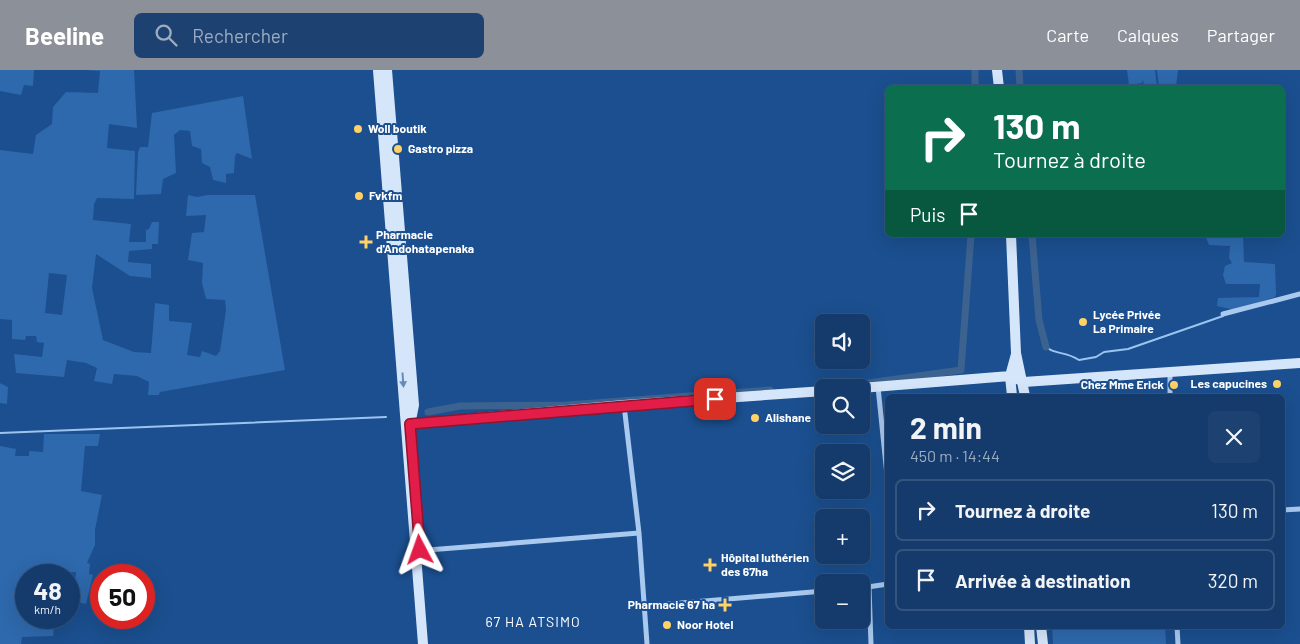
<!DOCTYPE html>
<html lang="fr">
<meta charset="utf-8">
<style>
:root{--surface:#143b6b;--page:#1d4271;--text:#f1f3f6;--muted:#9dadc1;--line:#33557e;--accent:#8c9099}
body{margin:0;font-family:Barlow,sans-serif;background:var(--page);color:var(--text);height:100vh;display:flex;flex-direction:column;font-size:19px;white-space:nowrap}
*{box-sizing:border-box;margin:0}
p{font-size:16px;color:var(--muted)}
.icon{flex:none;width:28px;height:28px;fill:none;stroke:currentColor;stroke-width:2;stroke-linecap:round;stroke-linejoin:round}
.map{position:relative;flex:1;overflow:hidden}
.side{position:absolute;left:885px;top:324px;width:400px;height:235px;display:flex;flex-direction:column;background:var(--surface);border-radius:8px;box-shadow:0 5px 20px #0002,0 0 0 1px var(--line)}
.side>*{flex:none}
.guide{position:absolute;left:885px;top:15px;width:400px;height:152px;border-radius:8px;box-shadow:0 5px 20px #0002,0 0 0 1px var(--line);background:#0b6e4f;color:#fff;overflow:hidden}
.tools{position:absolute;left:815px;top:244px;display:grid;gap:10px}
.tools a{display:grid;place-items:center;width:55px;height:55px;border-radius:8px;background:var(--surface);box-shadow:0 5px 20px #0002,0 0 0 1px var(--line);font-size:25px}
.speed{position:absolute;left:15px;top:494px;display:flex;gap:10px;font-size:25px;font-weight:700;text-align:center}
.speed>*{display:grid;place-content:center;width:65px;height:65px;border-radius:50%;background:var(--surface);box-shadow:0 5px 20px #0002,0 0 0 1px var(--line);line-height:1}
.speed small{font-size:12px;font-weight:400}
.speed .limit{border:8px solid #d22;background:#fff;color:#111}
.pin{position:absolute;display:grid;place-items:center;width:42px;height:42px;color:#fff;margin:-21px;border-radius:10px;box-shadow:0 2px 8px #0006}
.me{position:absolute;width:55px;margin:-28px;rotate:356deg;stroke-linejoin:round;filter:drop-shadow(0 0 4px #0008)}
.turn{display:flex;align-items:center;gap:18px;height:105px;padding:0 25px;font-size:22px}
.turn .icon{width:65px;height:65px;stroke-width:2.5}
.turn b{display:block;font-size:35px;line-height:42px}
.then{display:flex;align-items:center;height:48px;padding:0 25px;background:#0003;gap:10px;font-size:19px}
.round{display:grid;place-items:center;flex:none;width:52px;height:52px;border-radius:8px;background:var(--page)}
.headline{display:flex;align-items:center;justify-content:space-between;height:85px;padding:0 25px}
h1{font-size:30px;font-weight:700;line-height:38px}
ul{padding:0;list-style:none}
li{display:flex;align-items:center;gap:15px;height:62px;margin:0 10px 8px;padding:0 15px;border:2px solid var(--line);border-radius:8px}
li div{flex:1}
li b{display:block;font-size:19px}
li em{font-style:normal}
header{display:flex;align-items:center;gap:30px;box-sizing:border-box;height:70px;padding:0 25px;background:var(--accent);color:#fff}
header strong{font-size:24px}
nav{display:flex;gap:28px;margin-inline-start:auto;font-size:18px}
.search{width:350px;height:45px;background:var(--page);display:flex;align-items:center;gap:12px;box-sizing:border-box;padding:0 18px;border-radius:8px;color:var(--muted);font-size:19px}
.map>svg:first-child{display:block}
.green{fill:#2e69ad;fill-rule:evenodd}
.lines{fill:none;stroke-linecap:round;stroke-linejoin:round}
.stream{stroke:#9cc4f0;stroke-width:2}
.canal{stroke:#3c6290;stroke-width:7}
.street{stroke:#a9c9ee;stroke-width:5}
.secondary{stroke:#d6e6fa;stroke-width:10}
.oneway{fill:#668bba}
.route-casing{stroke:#92132f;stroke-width:12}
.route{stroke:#e11d48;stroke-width:9}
.poi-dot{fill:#ffd166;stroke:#1b4f8f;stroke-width:2}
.labels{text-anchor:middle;stroke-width:4;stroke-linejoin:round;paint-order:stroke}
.poi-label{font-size:12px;font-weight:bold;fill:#fff;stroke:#1b4f8f;text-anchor:start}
.neighbourhood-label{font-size:14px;letter-spacing:1px;fill:#fff;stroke:#1b4f8f}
</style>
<header>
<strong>Beeline</strong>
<div class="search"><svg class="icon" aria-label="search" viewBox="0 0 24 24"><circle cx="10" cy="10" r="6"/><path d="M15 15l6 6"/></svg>Rechercher</div>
<nav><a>Carte</a><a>Calques</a><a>Partager</a></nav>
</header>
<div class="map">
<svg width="1300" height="574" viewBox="0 0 1300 574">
<rect width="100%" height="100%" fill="#1b4f8f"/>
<path class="green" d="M0,0H34L33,16L24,15L21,25L0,21Z
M86,0H134L137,58L109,54L107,78L135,81L134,129L97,128L94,134L93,150L131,154L129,172H146V160L149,159L152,152H159L158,174H152V179L129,181L128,192L151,194V208L130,206L96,184L92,218L103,270L134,282L151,283L155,233L169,235V251L192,253L187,285L200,287L202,281L216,286L220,281L226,240L225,230L206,229L202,213L203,193L188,190L192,163L204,162L206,145L186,146L188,125L197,127L208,125H255L285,300L160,322L159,325H148L149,312L137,306L114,304L112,314L94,311L97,298L86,293L67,290L64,307L16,303L14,284L42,287L44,273L37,272L36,266H26L25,270L12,269V250L0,249V80L33,84L36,65L52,54L53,37L66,22L98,23L100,1ZM49,203L67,205L62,245L45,243Z
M1127,0H1155L1157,17H1144L1143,9L1142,13L1129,15Z
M1157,0H1178L1176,17H1159Z
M243,26L252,89L237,83L235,86L234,103L226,104V113L213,110L210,97L202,93L201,79L192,76L190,61L180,60L174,65L176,103L163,109L161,124L136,125L138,82L140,77H148L152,43Z
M1205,165H1243L1244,192L1275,194L1276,224L1275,227L1235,240L1217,236L1218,228L1259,227L1260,214H1226L1223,205L1225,196L1232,193L1229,188L1230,176L1209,175Z
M0,313L8,317L7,334L0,333Z
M44,364H100L98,376H85L81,421L102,425L95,460V475L87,493L90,494L89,504L93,505L86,534L77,532L74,522L76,502L26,505V548H55L53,566L22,567L21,574H0V376L16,379L15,386H29V381L43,382Z
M1052,556H1165L1166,574H1053Z"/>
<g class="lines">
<path class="stream" d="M1046,277C1056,285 1065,281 1079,290L1096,287L1104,282L1128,279L1223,246
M0,363L386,347"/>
<path class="canal" d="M1019,0L1020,18
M975,18V0
M1032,165L1039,250L1046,277
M818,317L847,316L961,300L971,165
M428,342L460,336L567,335L770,320"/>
<path class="street" d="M1223,244L1300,224
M878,317L888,415
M1170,326V302
M624,335L639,463L647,574
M1282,440L1300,439
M419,473L428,480L639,463
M869,517L871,574
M861,518L888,514
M645,536L824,521
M1177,556L1178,574"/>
<path class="secondary" d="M378,0L423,574
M387,0L414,335L410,355
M997,0L999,18
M1011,165L1016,283L1025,326
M861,318L1010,306L1024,312L1300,293
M1012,326L1010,306L1016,284
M410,354L624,335L824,321
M1029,556L1030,574
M1041,556L1043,574"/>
</g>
<defs><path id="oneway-solid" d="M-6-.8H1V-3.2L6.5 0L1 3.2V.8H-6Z" transform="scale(1.25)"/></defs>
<use class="oneway" href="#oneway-solid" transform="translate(403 310) rotate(86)"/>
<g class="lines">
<g class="route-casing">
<path id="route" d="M420,480L410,354L715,329"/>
</g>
<use href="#route" class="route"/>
</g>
<g class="poi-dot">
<circle cx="358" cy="59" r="5"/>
<circle cx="398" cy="79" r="5"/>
<circle cx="359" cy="126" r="5"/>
<path d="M363.5 164.5h5v5h5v5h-5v5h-5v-5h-5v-5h5z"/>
<circle cx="1083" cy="252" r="5"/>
<circle cx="1277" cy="314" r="5"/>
<circle cx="1174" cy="315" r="5"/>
<circle cx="755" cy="348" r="5"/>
<path d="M707.5 487.5h5v5h5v5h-5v5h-5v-5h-5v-5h5z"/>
<path d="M722.5 527.5h5v5h5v5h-5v5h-5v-5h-5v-5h5z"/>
<circle cx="667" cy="555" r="5"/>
</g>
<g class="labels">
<g class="poi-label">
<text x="368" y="63">Woll boutik</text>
<text x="408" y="83">Gastro pizza</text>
<text x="369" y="130">Fvkfm</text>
<text x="376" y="169">Pharmacie<tspan x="376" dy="14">d'Andohatapenaka</tspan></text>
<text x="1093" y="249">Lycée Privée<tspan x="1093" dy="14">La Primaire</tspan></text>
<text x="1267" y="318" text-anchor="end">Les capucines</text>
<text x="1164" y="319" text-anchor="end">Chez Mme Erick</text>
<text x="765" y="352">Alishane</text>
<text x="721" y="492">Hôpital luthérien<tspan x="721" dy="14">des 67ha</tspan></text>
<text x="715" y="539" text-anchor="end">Pharmacie 67 ha</text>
<text x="677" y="559">Noor Hotel</text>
</g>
<g class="neighbourhood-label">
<text x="533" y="557">67 HA ATSIMO</text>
</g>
</g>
</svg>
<div class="tools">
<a><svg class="icon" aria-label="sound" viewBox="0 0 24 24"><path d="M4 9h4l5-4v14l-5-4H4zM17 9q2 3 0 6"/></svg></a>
<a><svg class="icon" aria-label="search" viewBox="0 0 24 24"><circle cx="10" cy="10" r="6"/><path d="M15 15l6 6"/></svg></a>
<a><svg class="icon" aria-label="layers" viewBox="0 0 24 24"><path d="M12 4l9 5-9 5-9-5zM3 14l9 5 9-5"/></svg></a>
<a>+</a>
<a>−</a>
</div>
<div class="speed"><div>48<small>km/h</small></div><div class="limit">50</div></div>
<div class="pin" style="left:715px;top:329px;background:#d93025"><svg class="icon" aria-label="arrive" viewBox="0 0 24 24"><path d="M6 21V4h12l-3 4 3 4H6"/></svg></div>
<svg class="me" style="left:420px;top:480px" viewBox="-20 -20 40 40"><path d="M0-17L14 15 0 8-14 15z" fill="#e11d48" stroke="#fff" stroke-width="4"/></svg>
<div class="guide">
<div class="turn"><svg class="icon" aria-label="right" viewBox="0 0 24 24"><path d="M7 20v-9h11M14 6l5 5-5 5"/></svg><div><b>130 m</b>Tournez à droite</div></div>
<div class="then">Puis<svg class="icon" aria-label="arrive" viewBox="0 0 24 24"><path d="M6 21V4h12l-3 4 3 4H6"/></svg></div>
</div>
<section class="side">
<div class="headline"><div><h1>2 min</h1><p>450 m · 14:44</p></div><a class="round"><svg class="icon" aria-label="close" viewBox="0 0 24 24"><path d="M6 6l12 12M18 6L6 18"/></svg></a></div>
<ul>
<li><svg class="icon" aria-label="right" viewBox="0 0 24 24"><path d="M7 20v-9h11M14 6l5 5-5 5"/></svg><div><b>Tournez à droite</b></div><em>130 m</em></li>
<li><svg class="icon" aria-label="arrive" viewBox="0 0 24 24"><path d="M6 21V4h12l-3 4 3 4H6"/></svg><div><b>Arrivée à destination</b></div><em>320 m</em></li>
</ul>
</section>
</div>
